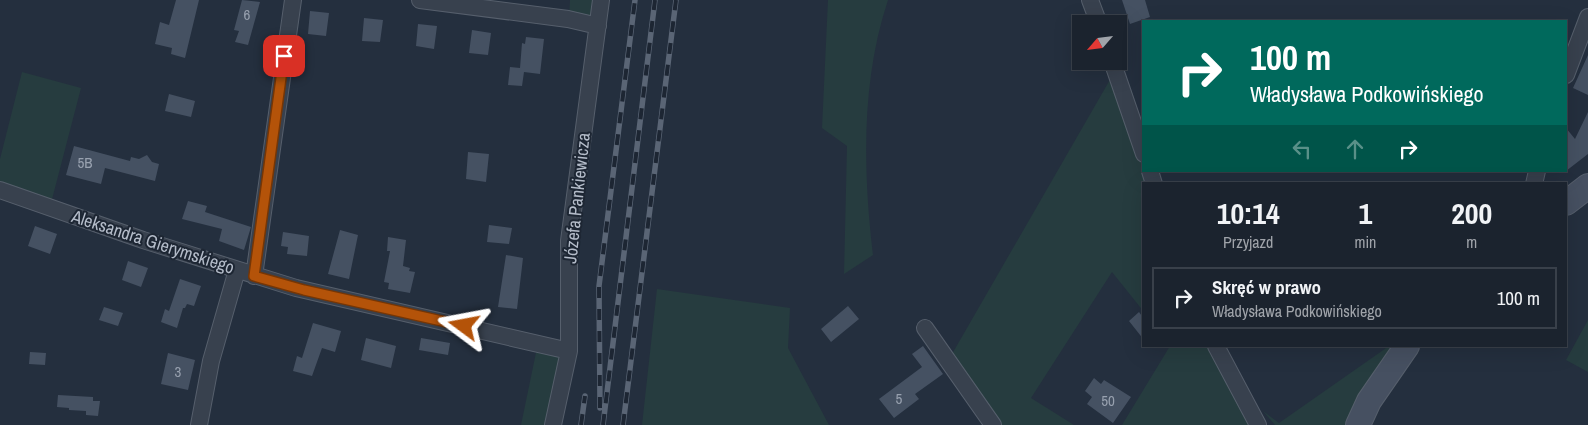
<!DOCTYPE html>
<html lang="pl">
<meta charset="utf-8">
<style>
:root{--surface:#1b232e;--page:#242b36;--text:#f1f3f6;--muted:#a0a4aa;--line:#39404a}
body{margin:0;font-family:"Archivo Narrow",sans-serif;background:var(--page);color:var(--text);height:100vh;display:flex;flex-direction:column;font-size:19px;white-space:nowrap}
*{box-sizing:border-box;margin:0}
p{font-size:16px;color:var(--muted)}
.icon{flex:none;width:28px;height:28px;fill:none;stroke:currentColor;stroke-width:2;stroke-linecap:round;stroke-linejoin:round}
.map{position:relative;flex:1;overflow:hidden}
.sheet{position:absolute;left:1142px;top:182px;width:425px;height:165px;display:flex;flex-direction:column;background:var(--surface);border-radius:0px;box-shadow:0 5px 20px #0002,0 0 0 1px var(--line)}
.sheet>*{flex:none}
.banner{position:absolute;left:1142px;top:20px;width:425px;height:152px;border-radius:0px;box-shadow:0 5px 20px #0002,0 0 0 1px var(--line);background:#00695c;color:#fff;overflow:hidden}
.needle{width:32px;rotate:242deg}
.fabs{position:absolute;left:1072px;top:15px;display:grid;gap:10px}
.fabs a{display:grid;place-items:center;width:55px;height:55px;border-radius:0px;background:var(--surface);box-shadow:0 5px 20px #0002,0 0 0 1px var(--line);font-size:25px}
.pin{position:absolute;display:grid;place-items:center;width:42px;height:42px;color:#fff;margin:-21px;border-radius:10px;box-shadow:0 2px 8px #0006}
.me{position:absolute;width:55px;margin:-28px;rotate:283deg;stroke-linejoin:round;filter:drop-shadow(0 0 4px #0008)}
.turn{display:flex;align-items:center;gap:18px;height:105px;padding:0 25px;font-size:22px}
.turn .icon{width:65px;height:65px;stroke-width:2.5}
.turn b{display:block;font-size:35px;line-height:42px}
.lanes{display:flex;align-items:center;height:48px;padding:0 25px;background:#0003;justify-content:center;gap:25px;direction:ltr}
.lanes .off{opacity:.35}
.eta{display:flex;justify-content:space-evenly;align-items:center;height:85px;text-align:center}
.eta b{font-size:30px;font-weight:800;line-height:35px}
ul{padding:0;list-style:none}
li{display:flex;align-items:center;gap:15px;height:62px;margin:0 10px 8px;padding:0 15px;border:2px solid var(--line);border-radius:0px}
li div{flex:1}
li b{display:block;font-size:19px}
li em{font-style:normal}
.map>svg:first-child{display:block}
.green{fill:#263c3f}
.building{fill:#455162}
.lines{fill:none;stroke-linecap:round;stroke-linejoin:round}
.street-casing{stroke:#565f6c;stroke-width:18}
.secondary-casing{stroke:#565f6c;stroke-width:26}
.street{stroke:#38414e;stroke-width:16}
.secondary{stroke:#465061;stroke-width:24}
.rail-casing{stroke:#5a6575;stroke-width:5.5}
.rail{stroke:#1d2633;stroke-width:4;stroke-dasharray:11;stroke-linecap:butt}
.route-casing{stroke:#753606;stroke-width:12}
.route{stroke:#b45309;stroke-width:9}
.labels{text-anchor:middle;stroke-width:4;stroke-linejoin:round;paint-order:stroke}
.number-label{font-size:15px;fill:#98a1af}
.street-label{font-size:18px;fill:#b4bcc9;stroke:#1d2633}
</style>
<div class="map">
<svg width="1588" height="425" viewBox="0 0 1588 425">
<rect width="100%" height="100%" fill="#242f3e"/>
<path class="green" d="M570,0H601L598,26L569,19Z
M828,0H888C861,81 863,171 873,255L844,274L847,146L822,128Z
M1115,71L1144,154V171L1154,184H1144V312L1112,272L1031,398L1074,425H993L948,361Z
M22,72L81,88L50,207L0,190V159Z
M657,289L790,308L788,348L829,425H642Z
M1588,320V372L1566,360Z
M538,343L569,351L553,425H521Z
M1170,346H1216L1258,425H1122Z
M1389,346H1407L1358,425H1275L1263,411L1279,423Z"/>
<path class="building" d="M176,0H199L185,58L171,54L172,48L155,44L160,22L169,25Z
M242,0L260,2L248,45L235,42L239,31L234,30Z
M1122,0H1145L1150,17L1130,24Z
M310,11L329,13L326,36L308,34Z
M364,18L383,20L380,42L362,41Z
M418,24L437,26L434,49L416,46Z
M472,30L491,33L488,55L469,53Z
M526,37L544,39L540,74L524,72L522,86L508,85L510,67L520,68L522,43L525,44Z
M1588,55V95L1573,88Z
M169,94L195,101L191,117L165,111Z
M1588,112V154L1566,171V128L1575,139Z
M74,146L130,161L131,157L139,159L147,155L152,162L159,164L155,181L105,168L101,184L66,175Z
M468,152L489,154L486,182L466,179Z
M188,201L207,206L205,212L251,227L244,250L219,241L222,229L182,219Z
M489,225L512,228L509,244L487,242Z
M35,226L57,234L50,254L28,246Z
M340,230L358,235L349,279L328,274Z
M283,232L309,236L307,256L287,254L288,247L281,246Z
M388,237L406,240L403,266L410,268L409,271L415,272L410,293L388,289L389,283L384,282L390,251H387Z
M506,255L523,258L517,309L498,307Z
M128,261L148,268L141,287L122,280Z
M180,279L201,286L194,306L187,304L185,308H183L177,328L161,322L165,309L169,311Z
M848,306L859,319L831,342L821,329Z
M104,307L123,313L118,326L99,320Z
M1139,312L1144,319V340L1129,321Z
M313,323L341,331L335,352L322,348L312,376L293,371L297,356L302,358Z
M366,338L396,346L391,368L361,360Z
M421,338L450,343L448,355L419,350Z
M923,346L943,374L915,394L919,399L894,418L879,399L922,367L912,354Z
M30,352L46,353L45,365L29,364Z
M168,353L195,360L188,390L161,384Z
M1094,378L1101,384L1104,380L1131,397L1113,423L1087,404L1092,397L1085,391Z
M58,395L93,397V401H100L98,416L86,415V411L69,410V408L57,407Z"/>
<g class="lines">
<g class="street-casing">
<path id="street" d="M420,0L568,19L598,26
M1090,0L1099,24
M1112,61L1144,154
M1566,75L1588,17
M1150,171L1154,184
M1534,184L1537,171
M0,190L143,240L296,288L569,351
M254,276L293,0
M925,328L993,425
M1216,346L1258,425
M199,425L211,361L237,270
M553,425L569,351V241L601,0"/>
</g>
<g class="secondary-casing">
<path id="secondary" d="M1566,203L1588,186
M1358,425L1369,401L1407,346"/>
</g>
<use href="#street" class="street"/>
<use href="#secondary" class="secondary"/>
<g class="rail-casing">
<path id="rail" d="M600,408L599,286L635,0
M581,425L585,396
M603,425L655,0
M623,425L676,0"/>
</g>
<use href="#rail" class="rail"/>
</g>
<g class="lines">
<g class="route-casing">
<path id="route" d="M284,56L254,276L304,290L464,326"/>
</g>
<use href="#route" class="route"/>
</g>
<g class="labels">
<g class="number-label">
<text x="247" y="20">6</text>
<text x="85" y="168">5B</text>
<text x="178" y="377">3</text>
<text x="899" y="404">5</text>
<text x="1108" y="406">50</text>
</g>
<g class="street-label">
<text transform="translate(577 198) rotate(-84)" y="6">Józefa Pankiewicza</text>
<text transform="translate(153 242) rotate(18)" y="6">Aleksandra Gierymskiego</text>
</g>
</g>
</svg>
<div class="fabs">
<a><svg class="needle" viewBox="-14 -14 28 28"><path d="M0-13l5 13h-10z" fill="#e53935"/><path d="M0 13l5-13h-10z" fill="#a0a4aa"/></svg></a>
</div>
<div class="pin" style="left:284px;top:56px;background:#d93025"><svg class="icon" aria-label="arrive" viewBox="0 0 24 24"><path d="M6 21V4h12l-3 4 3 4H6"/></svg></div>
<svg class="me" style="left:464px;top:326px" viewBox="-20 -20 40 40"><path d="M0-17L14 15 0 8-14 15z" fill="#b45309" stroke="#fff" stroke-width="4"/></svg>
<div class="banner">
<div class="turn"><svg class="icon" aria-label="right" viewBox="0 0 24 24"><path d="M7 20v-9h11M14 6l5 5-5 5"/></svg><div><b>100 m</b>Władysława Podkowińskiego</div></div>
<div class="lanes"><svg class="icon off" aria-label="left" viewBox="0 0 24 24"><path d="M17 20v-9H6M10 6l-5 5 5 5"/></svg><svg class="icon off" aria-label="ahead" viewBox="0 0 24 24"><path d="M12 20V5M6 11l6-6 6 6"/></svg><svg class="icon" aria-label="right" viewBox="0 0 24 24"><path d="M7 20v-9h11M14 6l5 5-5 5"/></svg></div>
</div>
<section class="sheet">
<div class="eta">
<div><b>10:14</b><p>Przyjazd</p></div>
<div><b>1</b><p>min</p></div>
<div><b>200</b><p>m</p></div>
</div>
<ul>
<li><svg class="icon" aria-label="right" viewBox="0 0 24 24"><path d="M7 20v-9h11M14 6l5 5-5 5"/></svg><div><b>Skręć w prawo</b><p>Władysława Podkowińskiego</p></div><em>100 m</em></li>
</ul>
</section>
</div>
